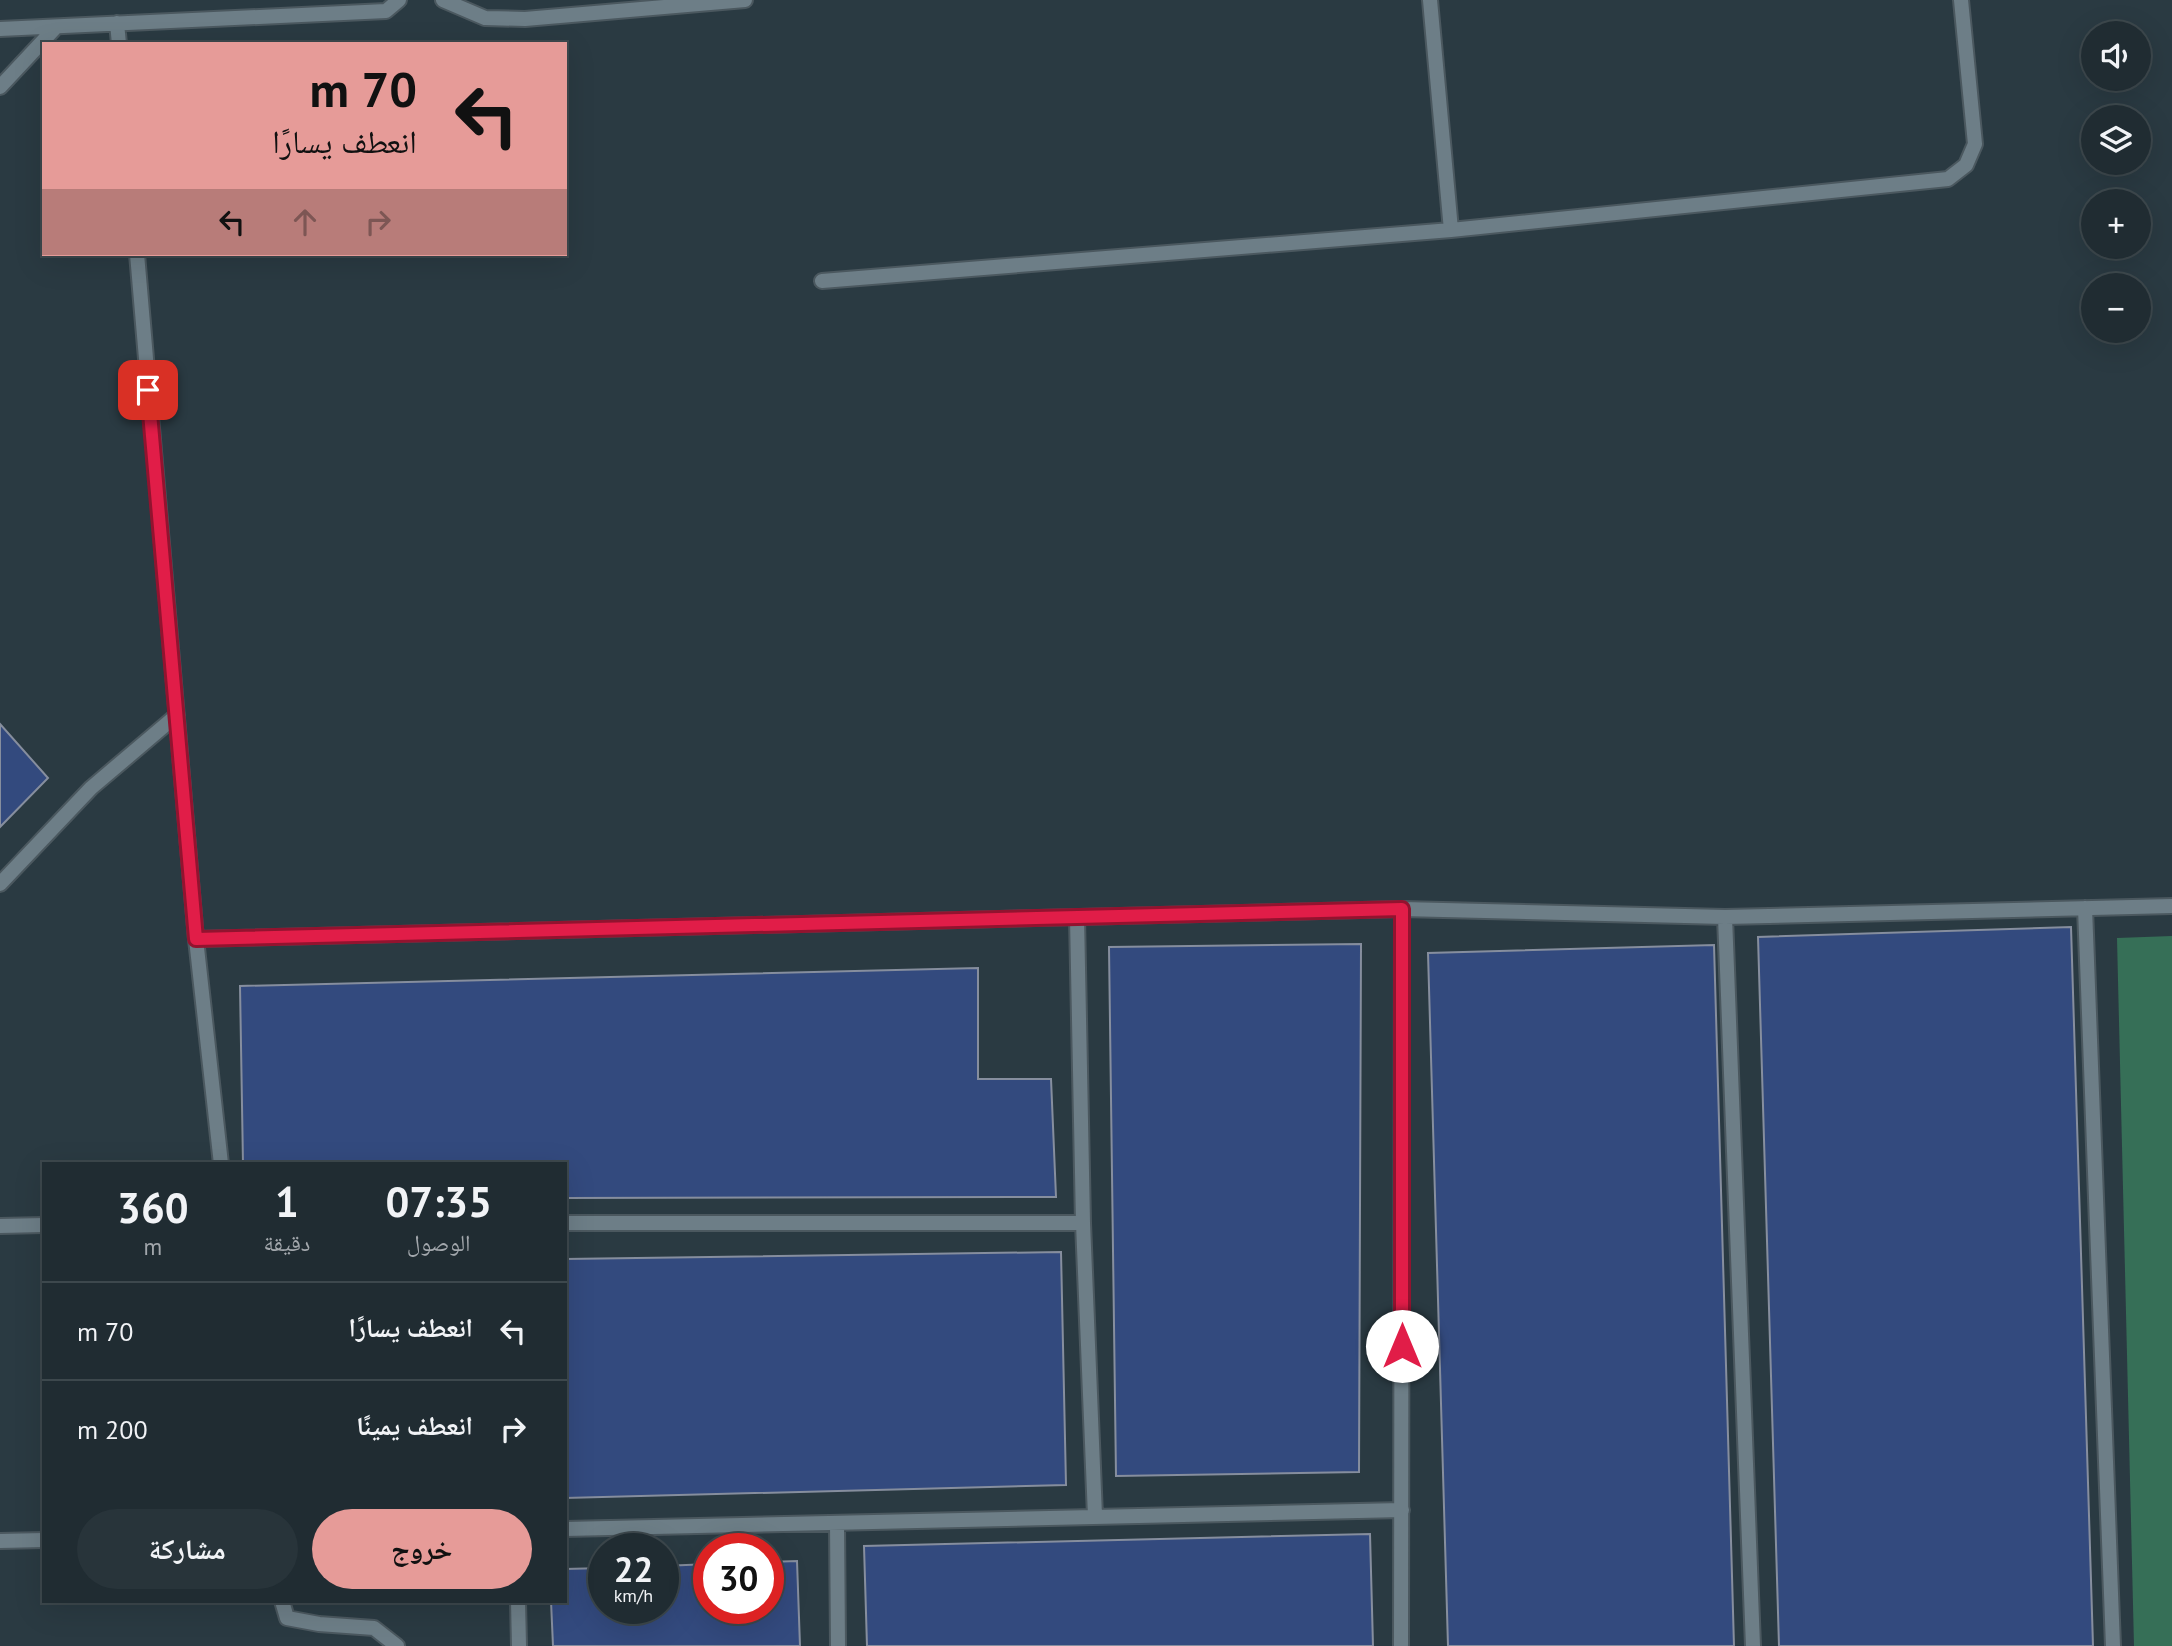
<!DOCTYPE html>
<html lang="ar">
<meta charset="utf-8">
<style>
:root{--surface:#202c32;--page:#28343a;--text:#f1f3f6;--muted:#a2a7ac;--line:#3d484d;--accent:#e69b98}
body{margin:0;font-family:"PT Sans","Noto Naskh Arabic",sans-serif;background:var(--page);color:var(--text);direction:rtl;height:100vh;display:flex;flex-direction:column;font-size:26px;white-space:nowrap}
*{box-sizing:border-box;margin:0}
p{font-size:23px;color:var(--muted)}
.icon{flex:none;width:38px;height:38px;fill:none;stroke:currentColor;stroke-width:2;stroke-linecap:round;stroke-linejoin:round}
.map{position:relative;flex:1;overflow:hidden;direction:ltr}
.panel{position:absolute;left:42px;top:1162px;width:525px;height:441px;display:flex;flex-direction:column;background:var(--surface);border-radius:0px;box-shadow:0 7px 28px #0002,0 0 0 2px var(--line);direction:rtl}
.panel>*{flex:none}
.top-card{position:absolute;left:42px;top:42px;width:525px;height:214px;border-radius:0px;box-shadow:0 7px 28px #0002,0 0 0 2px var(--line);direction:rtl;background:#e69b98;color:#111;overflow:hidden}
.controls{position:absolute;left:2081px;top:21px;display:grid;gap:14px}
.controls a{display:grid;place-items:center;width:70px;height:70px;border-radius:50%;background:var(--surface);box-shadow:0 7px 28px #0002,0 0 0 2px var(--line);font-size:35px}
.speed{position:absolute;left:588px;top:1533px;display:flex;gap:14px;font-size:35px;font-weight:700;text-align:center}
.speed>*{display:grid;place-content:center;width:91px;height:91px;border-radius:50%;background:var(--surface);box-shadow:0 7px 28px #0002,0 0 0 2px var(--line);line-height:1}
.speed small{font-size:18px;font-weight:400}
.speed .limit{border:10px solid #d22;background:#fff;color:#111}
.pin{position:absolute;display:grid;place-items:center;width:60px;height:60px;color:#fff;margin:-30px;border-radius:14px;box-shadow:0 4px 10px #0006}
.me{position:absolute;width:77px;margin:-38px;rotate:0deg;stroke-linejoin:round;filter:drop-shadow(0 0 5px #0008)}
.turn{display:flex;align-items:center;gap:24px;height:147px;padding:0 35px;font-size:32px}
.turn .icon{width:91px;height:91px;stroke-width:2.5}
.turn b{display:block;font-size:49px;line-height:60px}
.lanes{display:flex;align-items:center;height:66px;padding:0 35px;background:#0003;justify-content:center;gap:35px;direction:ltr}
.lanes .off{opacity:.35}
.eta{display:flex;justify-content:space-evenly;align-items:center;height:119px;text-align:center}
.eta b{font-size:42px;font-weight:700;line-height:49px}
.primary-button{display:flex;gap:14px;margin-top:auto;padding:14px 35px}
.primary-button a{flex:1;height:80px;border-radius:42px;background:var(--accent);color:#111;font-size:28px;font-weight:700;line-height:80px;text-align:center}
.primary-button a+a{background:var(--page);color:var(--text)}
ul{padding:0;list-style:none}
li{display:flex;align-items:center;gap:21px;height:98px;padding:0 35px;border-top:2px solid var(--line)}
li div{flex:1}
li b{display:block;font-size:26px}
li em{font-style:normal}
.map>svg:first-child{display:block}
.green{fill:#366f57}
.building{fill:#334a7e;stroke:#868e9e;stroke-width:2}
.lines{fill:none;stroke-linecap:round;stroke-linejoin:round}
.lane-casing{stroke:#4b585f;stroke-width:18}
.street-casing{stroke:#4b585f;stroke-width:18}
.lane{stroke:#6d7e87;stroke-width:14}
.street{stroke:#6d7e87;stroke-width:14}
.route-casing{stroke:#92132f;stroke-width:18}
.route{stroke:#e11d48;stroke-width:12}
</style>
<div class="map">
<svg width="2172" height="1646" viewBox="0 0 2172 1646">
<rect width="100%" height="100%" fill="#2a3a42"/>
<path class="green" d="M2172,936V1646H2134L2117,938Z"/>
<path class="building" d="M0,724L48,778L0,827Z
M2071,927L2093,1646H1779L1758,937Z
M1361,944L1359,1472L1116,1476L1109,947Z
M1714,945L1734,1646H1448L1428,953Z
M978,968V1079H1051L1056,1197L565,1198V1164H243L240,986Z
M1061,1252L1066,1485L565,1498V1259Z
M1370,1534L1373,1646H867L864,1546Z
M797,1561L800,1646H553L551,1601H565V1569L604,1568V1608H663V1566L709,1564V1608H768V1562Z"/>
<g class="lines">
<g class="lane-casing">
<path id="lane" d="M282,1601L287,1618L319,1624L374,1628L397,1646"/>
</g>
<g class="street-casing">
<path id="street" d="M443,0L485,18L525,19L745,0
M1430,0L1451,230
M117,23L119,44
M0,29L386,11L399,0
M0,87L56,27
M137,254L196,939L221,1164
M822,281L1451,230L1948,179L1966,165L1975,144L1961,0
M0,884L91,788L177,715
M2085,908L2113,1646
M1077,917L1083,1223L1095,1516
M1725,917L1753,1646
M196,939L1402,909L1725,917L2172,906
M565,1223H1083
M0,1226L44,1225
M837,1523L838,1646
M565,1529L1402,1510
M0,1541L44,1540
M518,1601L519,1646
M1401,1646L1402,909"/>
</g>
<use href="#lane" class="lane"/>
<use href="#street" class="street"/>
</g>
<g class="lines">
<g class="route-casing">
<path id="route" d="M148,390L196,939L1402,909V1346"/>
</g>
<use href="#route" class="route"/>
</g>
</svg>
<div class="controls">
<a><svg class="icon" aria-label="sound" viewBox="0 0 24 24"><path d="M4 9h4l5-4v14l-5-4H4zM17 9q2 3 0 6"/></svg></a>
<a><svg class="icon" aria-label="layers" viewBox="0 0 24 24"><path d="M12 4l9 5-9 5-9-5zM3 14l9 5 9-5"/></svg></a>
<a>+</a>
<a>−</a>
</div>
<div class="speed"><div>22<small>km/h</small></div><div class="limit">30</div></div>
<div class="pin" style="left:148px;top:390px;background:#d93025"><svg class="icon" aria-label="arrive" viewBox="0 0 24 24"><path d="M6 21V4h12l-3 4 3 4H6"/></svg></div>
<svg class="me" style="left:1402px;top:1346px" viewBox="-20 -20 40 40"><circle r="19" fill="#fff"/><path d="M0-13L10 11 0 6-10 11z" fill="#e11d48"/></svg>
<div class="top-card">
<div class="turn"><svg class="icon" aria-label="left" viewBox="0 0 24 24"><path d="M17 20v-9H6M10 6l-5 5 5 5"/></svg><div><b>70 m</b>انعطف يسارًا</div></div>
<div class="lanes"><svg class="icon" aria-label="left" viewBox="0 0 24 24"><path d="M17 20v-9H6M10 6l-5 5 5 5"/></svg><svg class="icon off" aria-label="ahead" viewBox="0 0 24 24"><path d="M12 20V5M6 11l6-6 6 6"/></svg><svg class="icon off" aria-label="right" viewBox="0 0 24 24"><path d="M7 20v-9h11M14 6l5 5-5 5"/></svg></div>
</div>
<section class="panel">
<div class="eta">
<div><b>07:35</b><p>الوصول</p></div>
<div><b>1</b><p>دقيقة</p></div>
<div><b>360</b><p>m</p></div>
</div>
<ul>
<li><svg class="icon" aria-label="left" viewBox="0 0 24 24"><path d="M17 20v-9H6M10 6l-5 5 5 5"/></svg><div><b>انعطف يسارًا</b></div><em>70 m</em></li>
<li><svg class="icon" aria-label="right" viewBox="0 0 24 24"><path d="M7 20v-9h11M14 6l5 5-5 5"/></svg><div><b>انعطف يمينًا</b></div><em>200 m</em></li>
</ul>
<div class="primary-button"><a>خروج</a><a>مشاركة</a></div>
</section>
</div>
